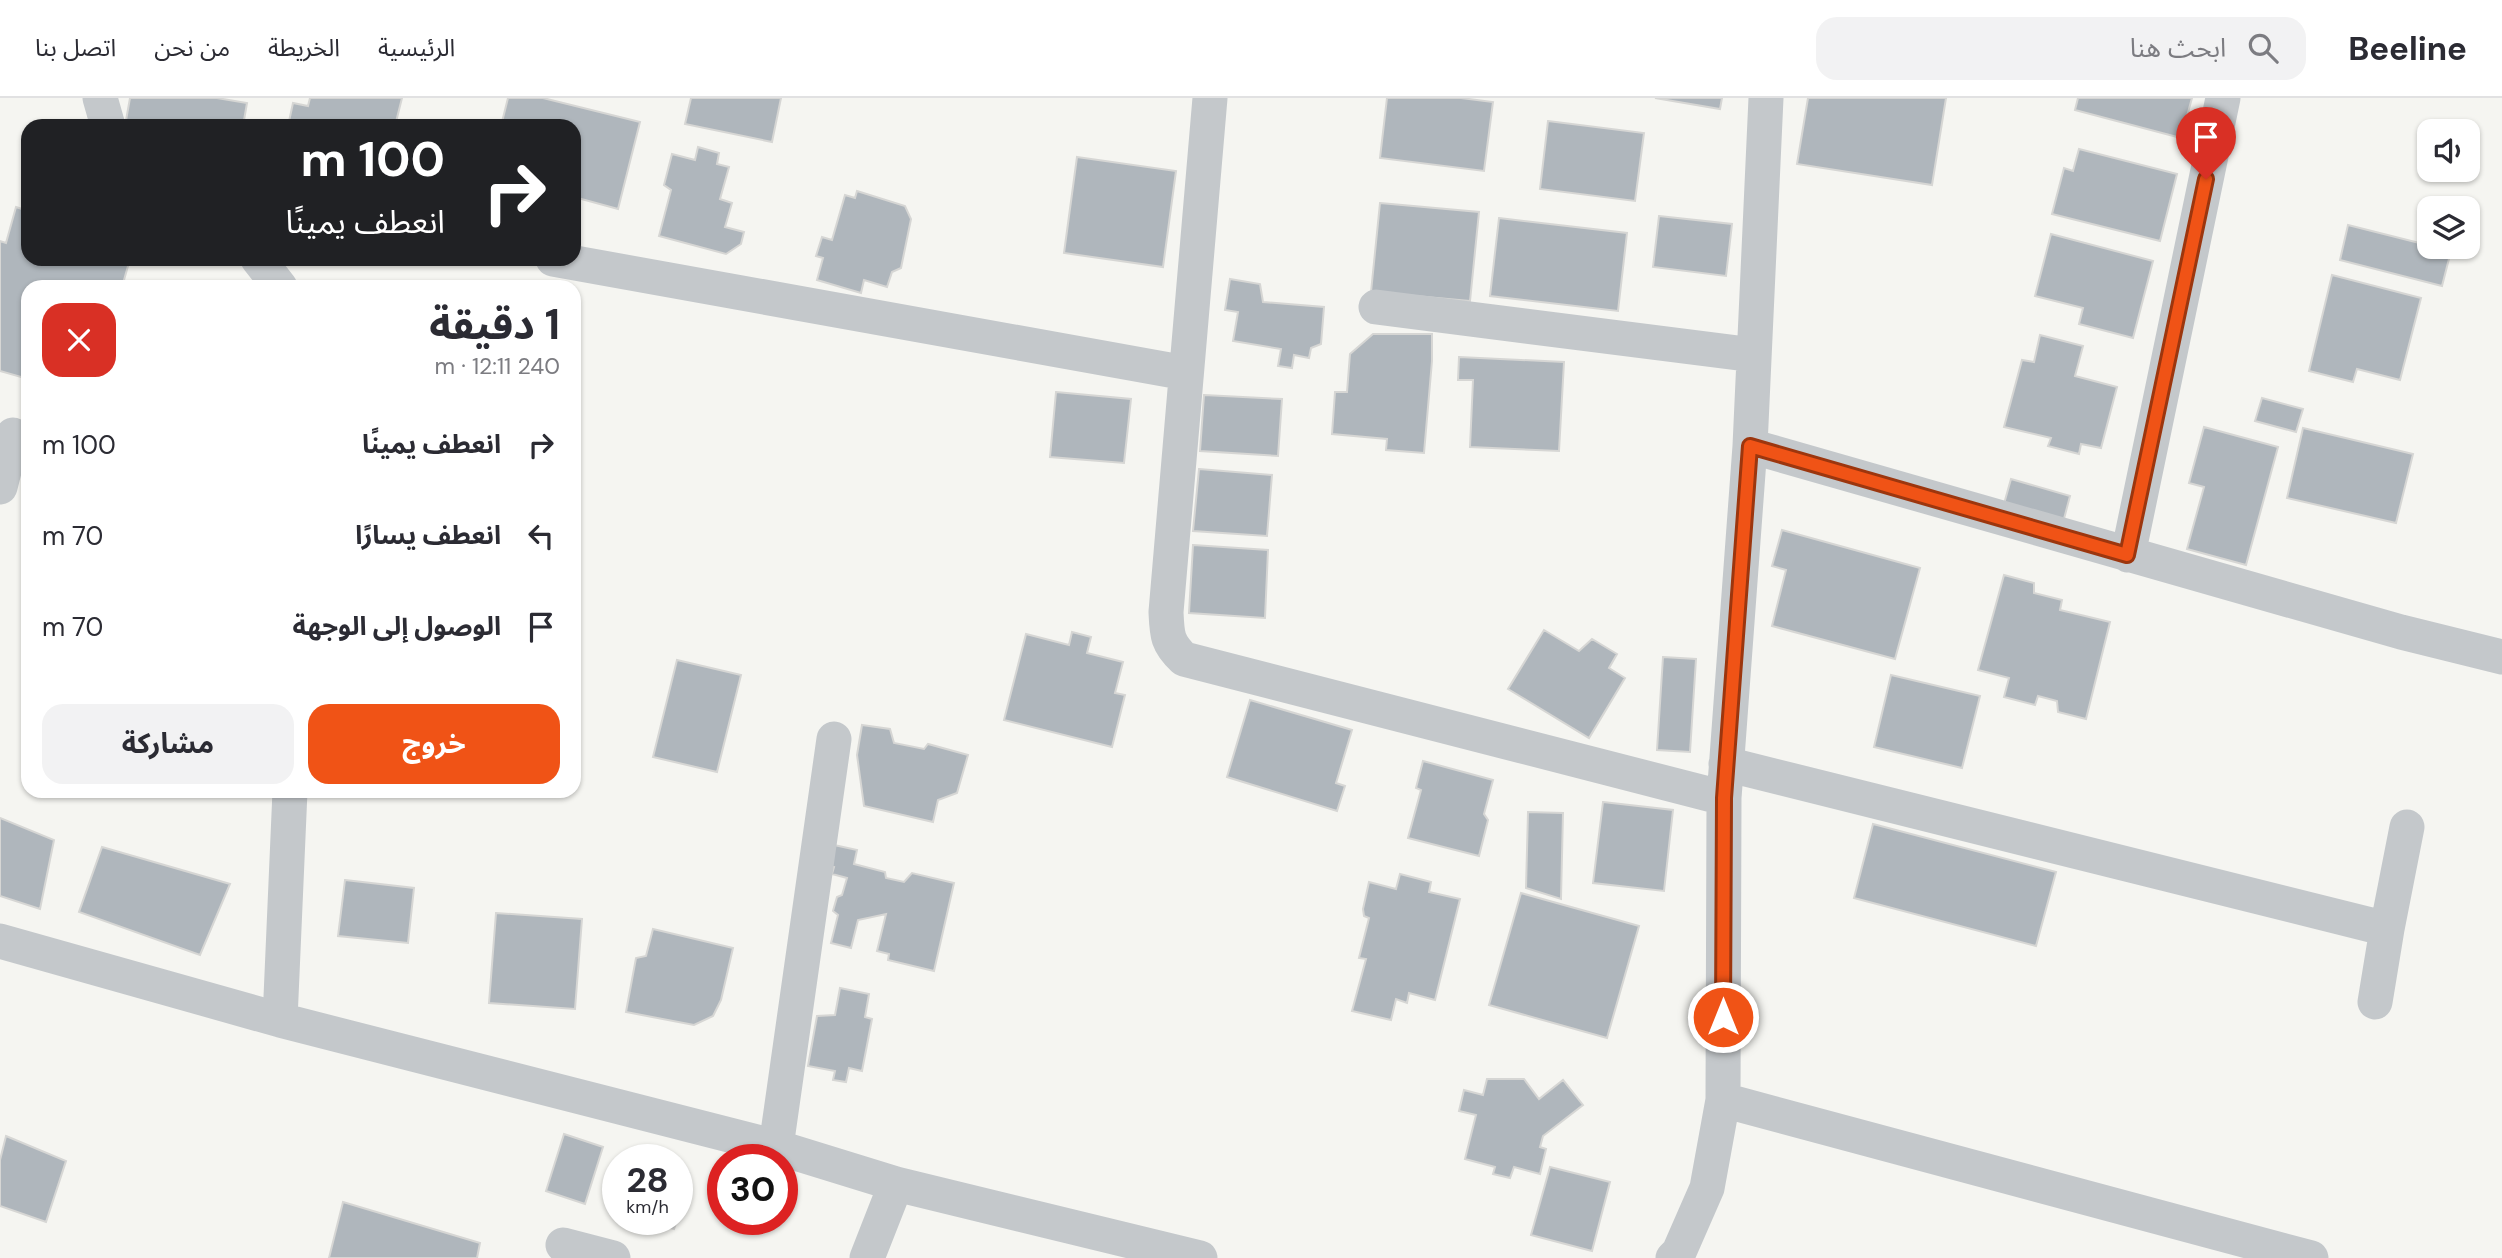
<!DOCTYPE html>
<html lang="ar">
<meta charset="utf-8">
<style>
:root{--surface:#fff;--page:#f2f2f3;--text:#2b2b33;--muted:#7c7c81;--line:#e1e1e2;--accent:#f05316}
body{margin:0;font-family:"DM Sans","Noto Sans Arabic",sans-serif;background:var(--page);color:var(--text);direction:rtl;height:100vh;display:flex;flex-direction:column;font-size:26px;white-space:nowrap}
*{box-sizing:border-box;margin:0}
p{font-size:23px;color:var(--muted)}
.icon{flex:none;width:38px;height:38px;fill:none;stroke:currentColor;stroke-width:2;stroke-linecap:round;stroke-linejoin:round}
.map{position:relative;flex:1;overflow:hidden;direction:ltr}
.sheet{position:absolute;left:21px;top:182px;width:560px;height:518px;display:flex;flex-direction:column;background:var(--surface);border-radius:21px;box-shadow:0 2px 5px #0004;direction:rtl}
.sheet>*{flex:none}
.banner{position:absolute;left:21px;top:21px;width:560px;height:147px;border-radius:21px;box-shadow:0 2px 5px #0004;direction:rtl;background:#202124;color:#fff;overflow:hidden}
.tools{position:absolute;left:2417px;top:21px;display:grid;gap:14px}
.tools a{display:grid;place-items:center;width:63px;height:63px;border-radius:14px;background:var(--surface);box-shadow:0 2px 5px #0004;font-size:35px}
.speed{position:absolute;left:602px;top:1046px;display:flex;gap:14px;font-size:35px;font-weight:700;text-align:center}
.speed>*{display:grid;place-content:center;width:91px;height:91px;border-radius:50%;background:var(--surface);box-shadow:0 2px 5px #0004;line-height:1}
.speed small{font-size:18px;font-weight:400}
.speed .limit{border:10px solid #d22;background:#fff;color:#111}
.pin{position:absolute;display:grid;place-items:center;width:60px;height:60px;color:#fff;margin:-72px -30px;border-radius:50% 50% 50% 0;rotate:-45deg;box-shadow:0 0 7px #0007}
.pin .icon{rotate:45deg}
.me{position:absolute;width:77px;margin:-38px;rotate:0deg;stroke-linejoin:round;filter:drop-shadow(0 0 5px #0008)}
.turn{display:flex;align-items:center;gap:24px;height:147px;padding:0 21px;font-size:32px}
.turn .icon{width:91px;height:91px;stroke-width:2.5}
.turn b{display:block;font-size:49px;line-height:60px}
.round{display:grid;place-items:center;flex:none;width:74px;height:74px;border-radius:21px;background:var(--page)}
.summary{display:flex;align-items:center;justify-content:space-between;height:119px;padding:0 21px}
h1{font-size:42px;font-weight:700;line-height:52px}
.button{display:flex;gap:14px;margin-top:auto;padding:14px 21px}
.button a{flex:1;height:80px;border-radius:21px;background:var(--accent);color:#fff;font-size:28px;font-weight:700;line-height:80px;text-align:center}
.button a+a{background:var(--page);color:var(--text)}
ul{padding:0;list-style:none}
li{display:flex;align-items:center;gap:21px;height:91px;padding:0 21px}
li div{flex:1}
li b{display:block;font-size:26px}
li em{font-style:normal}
header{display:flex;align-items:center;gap:42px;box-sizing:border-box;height:98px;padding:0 35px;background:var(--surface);border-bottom:2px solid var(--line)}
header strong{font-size:33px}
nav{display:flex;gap:38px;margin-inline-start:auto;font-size:24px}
.search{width:490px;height:63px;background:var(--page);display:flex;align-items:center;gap:18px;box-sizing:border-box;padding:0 24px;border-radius:21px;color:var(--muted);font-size:26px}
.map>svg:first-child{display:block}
.building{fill:#afb6bc;stroke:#d6d6d4;stroke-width:2}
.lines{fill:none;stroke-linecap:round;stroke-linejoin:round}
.minor{stroke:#c4c8cb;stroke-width:35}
.route-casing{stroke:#9c360e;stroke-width:18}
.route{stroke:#f05316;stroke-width:12}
</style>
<header>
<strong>Beeline</strong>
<div class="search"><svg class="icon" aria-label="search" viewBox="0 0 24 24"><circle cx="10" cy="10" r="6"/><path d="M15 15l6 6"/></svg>ابحث هنا</div>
<nav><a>الرئيسية</a><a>الخريطة</a><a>من نحن</a><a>اتصل بنا</a></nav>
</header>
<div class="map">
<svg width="2502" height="1160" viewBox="0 0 2502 1160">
<rect width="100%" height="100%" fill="#f5f5f1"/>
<path class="building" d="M130,0H217L247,5L243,28H125Z
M310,0H402L395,28H288L293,5L308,8Z
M508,0H543L640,24L618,111L574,99V28H501Z
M691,0H781L772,44L685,26Z
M1387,0H1461L1493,4L1484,73L1380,60Z
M1655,0H1722L1720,11Z
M1808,0H1946L1932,87L1797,66Z
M2078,0H2192L2181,40L2075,12Z
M1548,23L1644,35L1635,103L1540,91Z
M698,49L719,55L717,66L729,69L720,101L732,105L725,129L744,134L741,146L726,156L659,138L671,92L664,87L672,56L695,62Z
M2079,51L2177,76L2160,143L2052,116L2064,70L2073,73Z
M1077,59L1176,73L1163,169L1064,155Z
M857,93L905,108L911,121L901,170L892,174L887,189L864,182L861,195L817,182L823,160L816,158L822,139L832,142L845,97L855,100Z
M1380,105L1479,114L1470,203L1371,194Z
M16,109L28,113V161H130L122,189H28V281L0,273V143L6,145Z
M1659,118L1732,126L1726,178L1653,169Z
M1499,120L1627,135L1618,213L1490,198Z
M2348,127L2451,153L2442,188L2340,162Z
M2051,136L2153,163L2133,240L2079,226L2083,210L2035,198Z
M2332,177L2421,200L2400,282L2357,271L2353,284L2309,273Z
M1230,181L1260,186L1263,204L1324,209L1321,246L1311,250L1309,260L1294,257L1292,270L1278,268L1281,251L1233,243L1238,214L1225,212Z
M1373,236H1432V263L1424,355L1386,352L1387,341L1332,336L1335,294H1347L1350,256Z
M2040,237L2083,248L2075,278L2117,289L2101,350L2081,346L2079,356L2048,348L2051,340L2004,329L2022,262L2034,264Z
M1459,259L1564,264L1559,353L1470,349L1473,282H1458Z
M1056,294L1131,301L1124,365L1050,359Z
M1204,297L1282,301L1278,358L1200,353Z
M2262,300L2303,311L2296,334L2255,323Z
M2204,329L2278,349L2246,467L2187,451L2204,389L2189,385Z
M2303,330L2413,356L2396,425L2287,400Z
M1199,371L1272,377L1267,438L1193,433Z
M2011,381L2070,398L2060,436L2000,420Z
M1782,432L1920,470L1895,561L1772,528L1786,472L1772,468Z
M1193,447L1268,452L1265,520L1189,515Z
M2004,477L2034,485V495L2062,502L2060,512L2110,524L2086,621L2058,614L2057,603L2038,598L2035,607L2004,599L2009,580L1978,572Z
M1544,532L1579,553L1592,541L1617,556L1609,570L1625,580L1589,640L1508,591Z
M1072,534L1091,539L1087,555L1123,564L1115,595L1125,597L1112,649L1004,622L1026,536L1069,547Z
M1663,559L1696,561L1690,654L1657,652Z
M677,562L741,577L717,674L653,659Z
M1891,577L1980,598L1962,670L1874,649Z
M1250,602L1352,632L1336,685L1345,688L1337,713L1227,679Z
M862,627L890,631L894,645L924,651L928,646L968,657L957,695L938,702L933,724L864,708L857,657Z
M1423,663L1493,682L1484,716L1488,722L1479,758L1408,740L1421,692L1416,690Z
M1603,704L1673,712L1664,793L1593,785Z
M1528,714L1563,715L1561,801L1526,790Z
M0,720L54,742L40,811L0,798Z
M1873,726L2056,774L2036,848L1854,800Z
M825,745L857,752L854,766L885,774L886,780L904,784L912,775L954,785L934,873L888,862L889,856L877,853L886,816L858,822L851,850L831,845L838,817L833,813L837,799L842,797L847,780L832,776L834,769L819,766Z
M102,749L230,786L200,857L79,814Z
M1400,776L1431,784L1429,794L1460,801L1435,902L1409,895L1407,905L1396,901L1391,922L1352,913L1366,861L1359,860L1369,820L1364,818L1363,811L1369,784L1396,791Z
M345,782L414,790L408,845L338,838Z
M1521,795L1639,828L1607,940L1489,907Z
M496,815L582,821L575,911L489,905Z
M653,831L733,850L721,902L713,918L694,927L626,914L636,860L646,858Z
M840,890L869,896L865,919L872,921L862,973L849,970L846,984L833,982L835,973L808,968L817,918L835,917Z
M1487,981H1524L1539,1001L1563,982L1583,1007L1543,1038L1540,1049L1546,1051L1540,1076L1514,1069L1510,1080L1493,1076L1495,1069L1465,1061L1476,1017L1459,1013L1464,992L1483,997Z
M564,1036L603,1049L585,1106L546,1093Z
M6,1038L66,1063L46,1124L0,1108V1062Z
M1550,1069L1610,1084L1592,1153L1531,1137Z
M677,1072L689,1075L677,1120Z
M343,1104L480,1145L477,1160H329Z
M642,1122H677L674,1131Z"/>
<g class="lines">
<path class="minor" d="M100,0L108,28
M1210,0L1166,514C1167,537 1167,545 1184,561L1724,700
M258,161L280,189
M553,161L1186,275
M1376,209L1754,257
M1750,348L2401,534L2502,559
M0,389L13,337
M2128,457L2223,0
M1726,666L2387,831L2375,904
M2387,831L2407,729
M0,843L280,922L776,1049L896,1086L1200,1160
M280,922L290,693
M1723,1002L2311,1160
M776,1049L834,641
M563,1147L613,1160
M867,1160L896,1086
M1673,1160L1679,1154L1707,1090L1723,1002L1724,700L1750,348L1766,0"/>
</g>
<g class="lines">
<g class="route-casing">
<path id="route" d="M1723,919L1724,700L1750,348L2127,457L2206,81"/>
</g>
<use href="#route" class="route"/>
</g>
</svg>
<div class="tools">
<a><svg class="icon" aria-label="sound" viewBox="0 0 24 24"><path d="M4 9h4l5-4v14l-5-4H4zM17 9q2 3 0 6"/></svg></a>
<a><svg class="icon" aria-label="layers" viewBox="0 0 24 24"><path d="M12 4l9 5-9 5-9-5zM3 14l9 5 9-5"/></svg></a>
</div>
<div class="speed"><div>28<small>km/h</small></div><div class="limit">30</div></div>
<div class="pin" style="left:2206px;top:81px;background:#d93025"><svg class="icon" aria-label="arrive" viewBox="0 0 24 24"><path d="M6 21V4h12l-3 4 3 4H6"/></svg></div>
<svg class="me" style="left:1723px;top:919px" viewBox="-20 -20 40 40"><circle r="17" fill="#f05316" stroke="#fff" stroke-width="3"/><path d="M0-11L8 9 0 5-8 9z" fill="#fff"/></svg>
<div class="banner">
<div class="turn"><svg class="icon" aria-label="right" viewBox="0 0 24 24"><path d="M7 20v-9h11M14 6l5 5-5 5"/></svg><div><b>100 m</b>انعطف يمينًا</div></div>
</div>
<section class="sheet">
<div class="summary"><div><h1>1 دقيقة</h1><p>240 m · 12:11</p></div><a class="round" style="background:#d93025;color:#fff"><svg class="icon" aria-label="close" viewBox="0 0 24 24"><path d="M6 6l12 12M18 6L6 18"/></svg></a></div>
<ul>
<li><svg class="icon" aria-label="right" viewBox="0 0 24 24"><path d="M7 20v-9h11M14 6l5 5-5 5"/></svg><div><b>انعطف يمينًا</b></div><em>100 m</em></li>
<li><svg class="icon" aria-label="left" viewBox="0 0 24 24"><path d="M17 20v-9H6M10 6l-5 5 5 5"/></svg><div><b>انعطف يسارًا</b></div><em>70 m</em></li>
<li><svg class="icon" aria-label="arrive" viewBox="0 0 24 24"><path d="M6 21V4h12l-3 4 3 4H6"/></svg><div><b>الوصول إلى الوجهة</b></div><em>70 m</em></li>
</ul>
<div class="button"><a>خروج</a><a>مشاركة</a></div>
</section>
</div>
